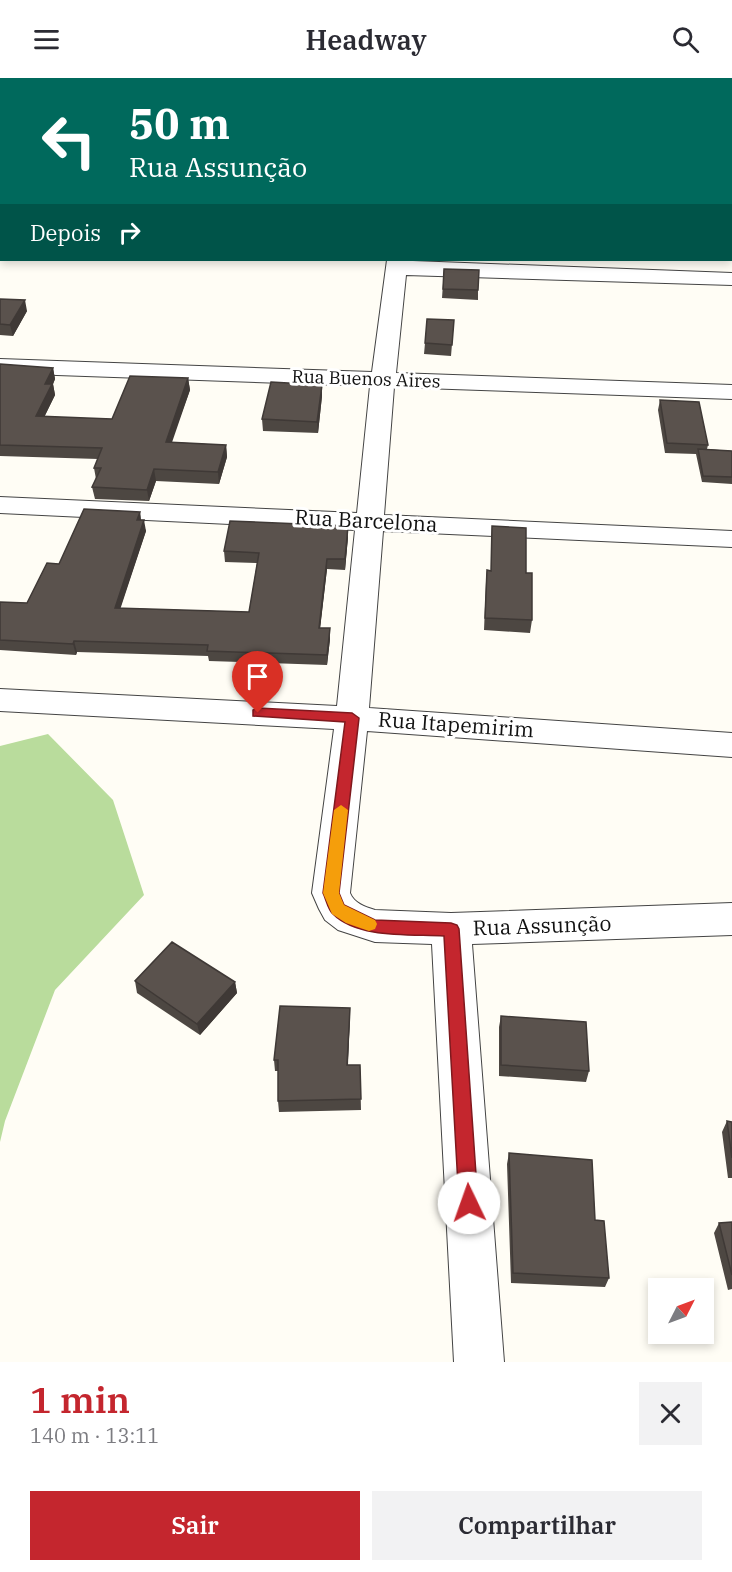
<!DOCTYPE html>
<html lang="pt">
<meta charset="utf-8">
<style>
:root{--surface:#fff;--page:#f2f2f3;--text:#2b2b33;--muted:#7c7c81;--accent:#c4262e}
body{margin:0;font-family:"IBM Plex Serif",serif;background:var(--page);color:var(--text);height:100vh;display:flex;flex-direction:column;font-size:22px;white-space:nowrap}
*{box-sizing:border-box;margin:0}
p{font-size:20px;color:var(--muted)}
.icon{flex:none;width:33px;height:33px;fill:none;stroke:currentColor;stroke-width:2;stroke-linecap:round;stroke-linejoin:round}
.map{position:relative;height:1284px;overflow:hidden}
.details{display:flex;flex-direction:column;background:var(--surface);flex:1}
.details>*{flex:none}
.banner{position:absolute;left:0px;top:0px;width:732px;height:183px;box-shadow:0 3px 9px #0003;background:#00695c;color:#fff;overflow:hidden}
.needle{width:39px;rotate:48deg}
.buttons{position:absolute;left:648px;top:1200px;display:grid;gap:12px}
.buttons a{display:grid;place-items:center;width:66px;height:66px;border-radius:0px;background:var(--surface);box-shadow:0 3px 9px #0003;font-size:30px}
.pin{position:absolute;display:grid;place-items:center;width:51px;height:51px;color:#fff;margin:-62px -26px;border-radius:50% 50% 50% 0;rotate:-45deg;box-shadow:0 0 6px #0007}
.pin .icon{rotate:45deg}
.me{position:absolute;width:66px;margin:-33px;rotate:357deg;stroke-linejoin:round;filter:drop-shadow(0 0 4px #0008)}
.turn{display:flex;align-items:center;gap:21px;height:126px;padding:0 30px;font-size:27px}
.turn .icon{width:78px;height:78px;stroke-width:2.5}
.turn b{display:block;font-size:42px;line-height:51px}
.then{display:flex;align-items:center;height:57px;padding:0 30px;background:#0003;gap:12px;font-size:22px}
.round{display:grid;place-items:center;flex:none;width:63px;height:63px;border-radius:0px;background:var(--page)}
.summary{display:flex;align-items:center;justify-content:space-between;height:102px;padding:0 30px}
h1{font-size:36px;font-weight:600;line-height:45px;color:var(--accent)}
.cta{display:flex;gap:12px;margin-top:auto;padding:12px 30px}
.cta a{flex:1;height:69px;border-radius:0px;background:var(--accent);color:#fff;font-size:24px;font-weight:600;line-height:69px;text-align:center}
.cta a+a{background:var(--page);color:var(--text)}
header{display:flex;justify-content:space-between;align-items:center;height:78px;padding:0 30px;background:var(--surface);font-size:27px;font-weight:600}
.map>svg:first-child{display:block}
.forest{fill:#b9dc9c}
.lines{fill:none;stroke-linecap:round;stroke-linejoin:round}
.street-casing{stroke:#444;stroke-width:2}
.street{fill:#fff;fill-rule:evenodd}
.wall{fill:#4d4742}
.shaded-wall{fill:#3f3936}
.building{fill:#5a524d;stroke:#3f3936;stroke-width:1.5}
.route{fill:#c4262e;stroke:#7f191e;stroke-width:1.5}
.slow{fill:#f59e0b}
.labels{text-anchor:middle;stroke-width:6;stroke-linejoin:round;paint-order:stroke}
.far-street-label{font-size:18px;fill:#111;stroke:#fff}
.street-label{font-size:21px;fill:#111;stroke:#fff}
</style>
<header><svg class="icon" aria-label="menu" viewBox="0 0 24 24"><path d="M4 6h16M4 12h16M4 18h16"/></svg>Headway<svg class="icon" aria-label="search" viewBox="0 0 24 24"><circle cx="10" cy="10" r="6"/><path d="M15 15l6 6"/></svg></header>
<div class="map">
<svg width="732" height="1284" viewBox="0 0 732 1284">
<rect width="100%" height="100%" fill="#fffdf5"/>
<path class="forest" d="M48,656L113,722L144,817L55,912L5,1043L0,1064V668Z"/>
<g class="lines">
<g class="street-casing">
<path id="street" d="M406,0H422V2H406Z
M730,42H732V52H730Z
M0,93H2V103H0Z
M730,112H732V124H730Z
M387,182L732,195V207L406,197L396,295L732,307V321L394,309L384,437L732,453V469L383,453L369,630L732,655V679L367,653L350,815C354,825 365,829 375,832L451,835L732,825V857L472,866L504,1284H454L432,866L375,864L338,852L325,842L319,831L312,815L334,651L0,633V611L337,628L355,452L0,435V419L357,435L370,308L0,295V281L372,294Z"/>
</g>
<use href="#street" class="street"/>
</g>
<path class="wall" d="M546,0H592V2H546Z
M0,31H2V82H0Z
M264,182H297L264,183Z
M451,182H479L478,183Z
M444,191L478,212V222L442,220Z
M0,221L27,233L13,258L0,257Z
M454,242L451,278L424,276L425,265Z
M0,286L53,290L55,301L53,306L55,317L44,339L112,341L188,300L190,312L171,364L226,367L227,379L219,406L156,403L149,423L95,421L92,409L96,401L94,390L98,381L0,378Z
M322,318L318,355L263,353L262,341Z
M660,322L708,367L707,371L732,373V406L702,404L696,376L665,375L658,332Z
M140,434L141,442L146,453L120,530L249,534L257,485L225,484L224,473L348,459L345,492L327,491L320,550L330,561L327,587L209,583L208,578L77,574L76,577L0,572V524L27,525L59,486Z
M492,448L526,495L532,542L530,555L484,552L486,504L487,492H491Z
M135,903L235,904L237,915L200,957L137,915Z
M350,930L348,987H360L361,1032L279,1034L278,1023V993H275L274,982Z
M501,938L589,993L586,1004L499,998V949Z
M727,1043L732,1044V1100H728L722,1054Z
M509,1075L595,1142L609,1200L605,1209L511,1205L507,1086Z
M732,1144V1211L728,1212L714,1155L719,1145Z"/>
<path class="shaded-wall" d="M25,222L27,233L13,258L10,247Z
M53,290L55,301L53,306L55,317L39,350L36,338L45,306Z
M188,300L190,312L168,376L166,364Z
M322,307V318L318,355L317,344Z
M226,367L227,379L219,406L218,394Z
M154,391L156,403L149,423L147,412Z
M140,434L141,444L137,442Z
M144,442L146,453L117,541L115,530Z
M348,448V459L345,492V481Z
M327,481V491L319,560V550Z
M330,550V561L327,587V577Z
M74,563L77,574L76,577L73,566Z
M235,904L237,915L200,957L197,946Z
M350,930V942L347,998V987Z"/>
<path class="building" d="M64,0H111L110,2H63Z
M199,0H326V2H198Z
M443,0H503V2H443Z
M556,0H586V2H556Z
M633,0H732V7H730V2H633Z
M0,31H2V74H0Z
M444,191L479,192L478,212L443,211Z
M0,221L25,222L10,247L0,246Z
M427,241L454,242L452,267L425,265Z
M0,286L53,290L45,306H52L36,338L112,341L130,298L188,300L166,364L226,367L218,394L154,391L147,412L92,409L101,390H94L102,370L0,367Z
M271,304L322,307L317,344L262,341Z
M660,322L699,324L708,367L667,365Z
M698,371L732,373V399L703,398Z
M84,431L140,434L137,442H144L115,530L249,534L259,475L224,473L230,443L348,448L345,481H327L319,550H330L327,577L207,573L208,567L74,563L73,566L0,562V524L27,525L47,485L59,486Z
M492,448L526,450V495H532V542L485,540L487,492L491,493Z
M172,864L235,904L197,946L135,903Z
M280,928L350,930L347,987H360L361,1021L278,1023V982H274Z
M501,938L586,944L589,993L501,987Z
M727,1043L732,1044V1080Z
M509,1075L592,1082L595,1142L604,1143L609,1200L513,1195Z
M732,1144V1197L719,1145Z"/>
<path class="route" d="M258,630L352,635L359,640L339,815L344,827L375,842L451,845L457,847L459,851L478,1125L475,1131L469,1134L462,1131L459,1125L444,858C411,856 358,861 333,836C328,832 326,821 323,815L345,644L253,638V632Z"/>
<path class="slow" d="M341,727L348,732L339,815L344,827L375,842L377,846L375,851L369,853L346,845L332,836L323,815L334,732Z"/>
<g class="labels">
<g class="far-street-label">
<text transform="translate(366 301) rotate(2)" y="6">Rua Buenos Aires</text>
</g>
<g class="street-label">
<text transform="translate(366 443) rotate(3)" y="7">Rua Barcelona</text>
<text transform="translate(456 647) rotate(4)" y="7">Rua Itapemirim</text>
<text transform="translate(542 848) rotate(-2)" y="7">Rua Assunção</text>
</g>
</g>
</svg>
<div class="buttons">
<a><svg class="needle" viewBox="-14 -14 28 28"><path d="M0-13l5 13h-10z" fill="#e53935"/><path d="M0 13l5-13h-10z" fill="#7c7c81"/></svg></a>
</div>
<div class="pin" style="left:258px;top:635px;background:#d93025"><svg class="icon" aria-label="arrive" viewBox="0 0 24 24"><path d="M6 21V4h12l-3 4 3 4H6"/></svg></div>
<svg class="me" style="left:469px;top:1125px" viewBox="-20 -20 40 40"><circle r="19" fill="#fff"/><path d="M0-13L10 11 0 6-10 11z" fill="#c4262e"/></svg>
<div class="banner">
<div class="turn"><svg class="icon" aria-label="left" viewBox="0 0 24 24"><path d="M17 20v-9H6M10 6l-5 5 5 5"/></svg><div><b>50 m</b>Rua Assunção</div></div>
<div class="then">Depois<svg class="icon" aria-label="right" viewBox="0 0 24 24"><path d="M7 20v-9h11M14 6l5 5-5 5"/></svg></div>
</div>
</div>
<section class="details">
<div class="summary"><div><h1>1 min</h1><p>140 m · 13:11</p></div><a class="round"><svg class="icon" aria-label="close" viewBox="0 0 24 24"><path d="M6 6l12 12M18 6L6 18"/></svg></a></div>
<div class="cta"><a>Sair</a><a>Compartilhar</a></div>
</section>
